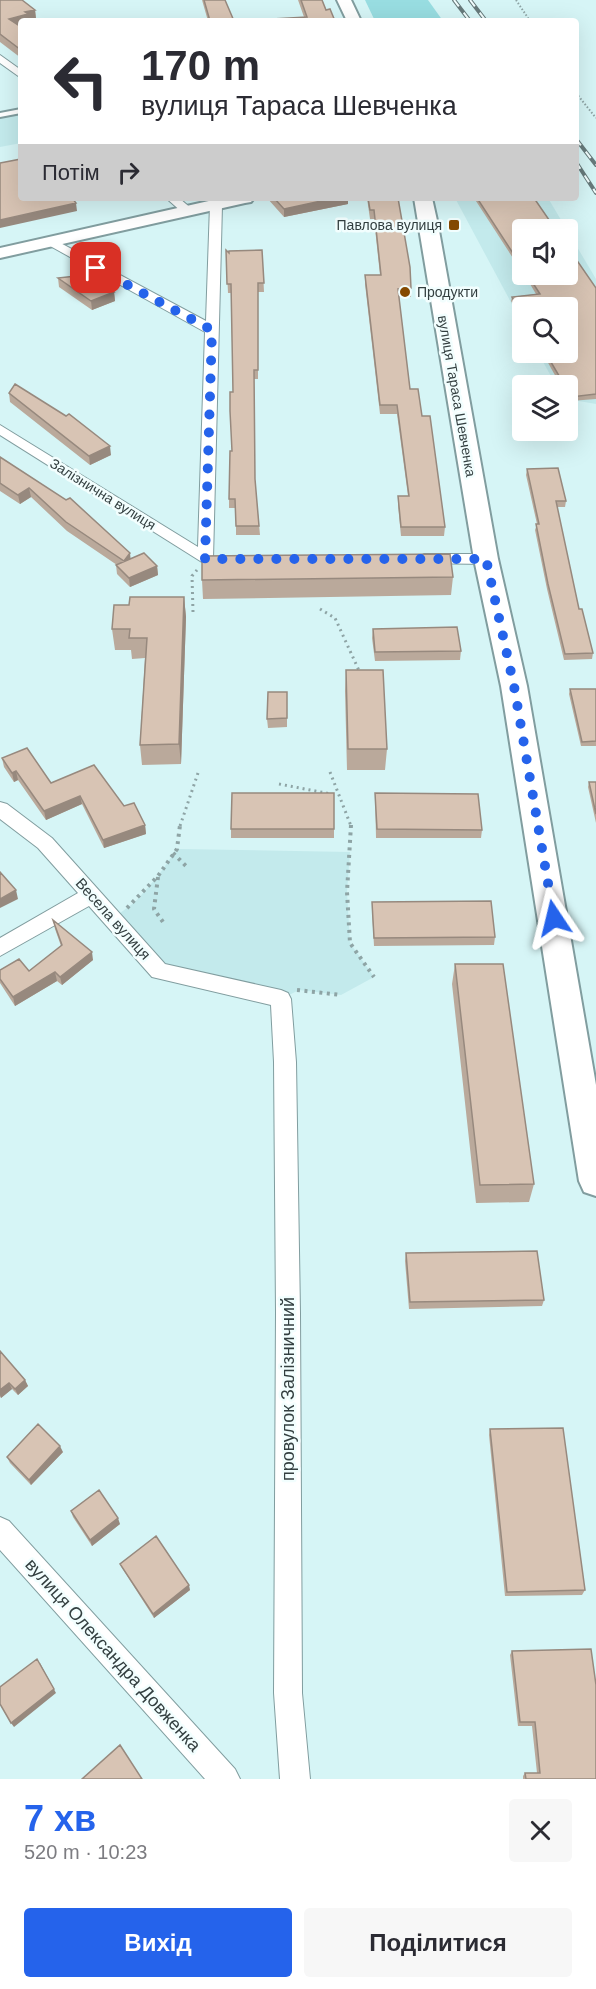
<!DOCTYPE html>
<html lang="uk">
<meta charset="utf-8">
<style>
:root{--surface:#fff;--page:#f7f7f7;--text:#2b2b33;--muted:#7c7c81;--accent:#2563eb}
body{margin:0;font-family:Helvetica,sans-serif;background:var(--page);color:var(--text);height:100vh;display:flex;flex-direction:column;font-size:22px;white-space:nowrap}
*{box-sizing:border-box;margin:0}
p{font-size:20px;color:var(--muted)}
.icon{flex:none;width:33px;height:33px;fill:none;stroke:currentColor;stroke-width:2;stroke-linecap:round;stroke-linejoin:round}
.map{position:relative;height:1779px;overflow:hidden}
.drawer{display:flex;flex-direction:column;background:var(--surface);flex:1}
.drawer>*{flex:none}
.banner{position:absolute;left:18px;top:18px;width:561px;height:183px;border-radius:6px;box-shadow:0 6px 24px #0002;background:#fff;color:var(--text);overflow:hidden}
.controls{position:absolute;left:512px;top:219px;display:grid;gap:12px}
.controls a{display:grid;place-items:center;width:66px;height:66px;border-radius:6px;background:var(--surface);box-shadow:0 6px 24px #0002;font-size:30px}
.pin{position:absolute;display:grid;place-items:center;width:51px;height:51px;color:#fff;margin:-26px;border-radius:12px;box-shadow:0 3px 9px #0006}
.me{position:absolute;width:66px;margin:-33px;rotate:350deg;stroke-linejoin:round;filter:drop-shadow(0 0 4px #0008)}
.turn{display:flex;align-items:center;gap:21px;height:126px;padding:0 24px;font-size:27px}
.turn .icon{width:78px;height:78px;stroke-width:2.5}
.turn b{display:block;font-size:42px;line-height:51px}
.then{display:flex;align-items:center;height:57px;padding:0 24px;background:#0003;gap:12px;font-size:22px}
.round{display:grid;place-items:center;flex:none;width:63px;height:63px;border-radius:6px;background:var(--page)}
.summary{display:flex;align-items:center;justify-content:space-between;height:102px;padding:0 24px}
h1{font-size:36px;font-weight:700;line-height:45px;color:var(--accent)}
.action{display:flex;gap:12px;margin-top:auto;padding:12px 24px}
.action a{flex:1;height:69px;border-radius:6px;background:var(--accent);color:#fff;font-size:24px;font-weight:700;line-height:69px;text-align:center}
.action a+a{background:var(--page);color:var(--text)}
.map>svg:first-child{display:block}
.built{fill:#c3eaec}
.green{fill:#98dde1}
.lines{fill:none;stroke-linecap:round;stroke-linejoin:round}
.lane-casing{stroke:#819d9f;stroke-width:4}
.street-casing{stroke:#819d9f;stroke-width:2}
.secondary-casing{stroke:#819d9f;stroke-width:4}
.path-far2{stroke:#8ea4a5;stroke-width:2;stroke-dasharray:1.5 2;stroke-linecap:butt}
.path-far1{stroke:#8ea4a5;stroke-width:3;stroke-dasharray:2 4;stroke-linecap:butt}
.path{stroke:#8ea4a5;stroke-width:4;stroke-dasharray:3 4.5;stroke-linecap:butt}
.lane{fill:#fff;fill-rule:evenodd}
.street{fill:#fff;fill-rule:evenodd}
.secondary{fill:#fff;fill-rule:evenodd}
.rail-casing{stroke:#677a7b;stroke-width:4}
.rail{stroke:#f2fefe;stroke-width:2;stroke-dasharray:8;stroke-linecap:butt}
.wall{fill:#baa99b}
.shaded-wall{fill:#97897e}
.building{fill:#d8c4b4;stroke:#97897e;stroke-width:1.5}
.route{stroke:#2563eb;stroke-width:10;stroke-dasharray:0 18}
.poi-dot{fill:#844900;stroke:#f2fefe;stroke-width:2}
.labels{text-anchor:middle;stroke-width:5;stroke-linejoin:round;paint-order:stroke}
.far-poi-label{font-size:14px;fill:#333f40;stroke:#f2fefe;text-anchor:end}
.far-street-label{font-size:14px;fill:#333f40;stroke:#f2fefe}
.street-label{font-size:15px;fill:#333f40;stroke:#f2fefe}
.near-street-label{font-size:18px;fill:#333f40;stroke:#f2fefe}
</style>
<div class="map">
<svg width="596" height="1779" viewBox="0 0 596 1779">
<rect width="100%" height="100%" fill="#d6f5f6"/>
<path class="built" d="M20,114L21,143L0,147V118Z
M455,198H548L567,230H522V274H567V230L596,279V404L567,399V386L556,385L538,353L567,352V308H522V323Z
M177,849L350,852L347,892L350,943L374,977L341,995L299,990L281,999L159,971L112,919L135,902L158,876Z"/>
<path class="green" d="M365,0H428L443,21H375Z"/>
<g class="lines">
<g class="lane-casing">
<path id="lane" d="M21,109V113L0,117V113Z"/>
</g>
<g class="street-casing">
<path id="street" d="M0,55L21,70V78L0,63Z
M166,198H179L193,210L191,213H183Z
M216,201L222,205L213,559L205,564L0,435V425L198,547L205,332L43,242L49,238L53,239L206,321L210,205Z
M424,554H486L494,559L486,564L418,563L416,559Z
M0,802L7,804L52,838L165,964L281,990L288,993L291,999L296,1062L300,1313L302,1693L310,1779H280L274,1693L276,1313L274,1062L271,1005L152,977L89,906L0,956V938L78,893L38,848L0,819Z
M0,1517L9,1521L235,1769L240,1779H205L0,1550Z"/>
</g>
<g class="secondary-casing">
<path id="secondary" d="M337,0H351L361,21H347Z
M222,198H254L251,202L245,203L0,258V248Z
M414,198H432L438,225L498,559L527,686L596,1085V1196L584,1192L579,1181L501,686L474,559Z"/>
</g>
<path class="path-far2" d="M516,0L530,21
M576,93L596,118"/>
<path class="path-far1" d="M320,609L335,618L361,675
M193,612L192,576L197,570
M330,772L351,826
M279,784L331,794
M180,826L198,773"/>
<path class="path" d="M351,825L347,892L350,943L374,977
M173,853L188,868
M158,877L154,909L165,925
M127,908L158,876L177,849L180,825
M297,990L341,995"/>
<use href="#lane" class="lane"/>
<use href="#street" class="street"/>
<use href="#secondary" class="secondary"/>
<g class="rail-casing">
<path id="rail" d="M454,0L470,21
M470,0L486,21
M576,139L596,165
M576,162L596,193"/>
</g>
<use href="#rail" class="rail"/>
</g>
<path class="wall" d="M0,0L35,10L36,19L29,21L19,26L21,27V58L0,42Z
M202,0H225L234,21H208Z
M298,0H322L326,10L335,21L304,17Z
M267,198H348V204L284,217Z
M367,198H398L411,288V297H399L410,389L422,416L445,527L444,536H401L398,505V496H408L397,414H380L365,284V275H380L374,219H370Z
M474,198H534L522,230V272Z
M226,250L229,253L262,250L264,292H258V379H254L255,481L260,535H236V508H229V499L232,451L233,392L231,293H228Z
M524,274H567L596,288V399L570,401L567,395V386H561L542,352H567L522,308V319L511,301L512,297L536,294Z
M58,278L114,292L115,301L92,310L59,287Z
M9,393L111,455L90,465L10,402Z
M0,457L131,559L157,566L158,575L130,587L117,574L116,565H117L67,531L31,497L20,504L0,491Z
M527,469L566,501L565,507H557L579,609L593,653L592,659L564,660L547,589L535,530L537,524L526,475Z
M453,577L451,595L203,599L202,580Z
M184,597L186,617L181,764L142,765L140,745L145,658L132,659L131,650H115L112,629L129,605Z
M373,629L461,651L460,660L375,661L372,638Z
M346,670L387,749L385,770H347L345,691Z
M570,689H596V746H581L569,694Z
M287,692V727L268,728L267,719Z
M2,758L51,783L124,806L145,825L146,834L104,848L82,804L46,820L18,780L14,782L4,767Z
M589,782H596V823L588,787Z
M375,793L482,830L481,838H376Z
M231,829H334V838H231Z
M372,902L495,937L494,945L374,946L372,910Z
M53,920L93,960L62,985L57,981L15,1006L0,983V970L29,971L61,946L55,929Z
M455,964L534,1184L529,1202L476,1203L452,984Z
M406,1253L544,1300L542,1306L409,1309L405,1261Z
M0,1351L25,1380L28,1386L18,1395L12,1389L1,1398L0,1396Z
M490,1429L585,1590L582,1595L505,1596L489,1435Z
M63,1452L31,1485L10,1463L7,1457Z
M71,1511L120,1524L92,1546L73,1517Z
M120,1564L190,1590L154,1618L122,1568Z
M512,1651L596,1779H523V1776L525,1773H537L532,1726H518L510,1655Z"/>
<path class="shaded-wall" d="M35,10L36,19L29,21H21V25L11,28L9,19L25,12Z
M335,198H348V204L284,217V209Z
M76,203L77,211L0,228V220Z
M114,292L115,301L92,310L91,301Z
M110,446L111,455L90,465L89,456Z
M29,488L31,497L20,504L18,495Z
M130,553L131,562L125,570L124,561Z
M157,566L158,575L130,587L129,578Z
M184,597L186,617L181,764L179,744Z
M16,771L18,780L14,782L12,773Z
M80,796L82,804L46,820L44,811Z
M145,825L146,834L104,848L103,840Z
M16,890L18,899L0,908V899Z
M92,952L93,960L62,985L60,977Z
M55,972L57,981L15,1006L13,997Z
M25,1380L28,1386L18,1395L15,1389Z
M9,1383L12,1389L1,1398L0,1395V1390Z
M60,1446L63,1452L31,1485L29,1480Z
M118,1518L120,1524L92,1546L90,1540Z
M189,1585L190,1590L154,1618L153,1614Z
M40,1663L56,1693L14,1727L11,1723Z"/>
<path class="building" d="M0,0H22L35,10L25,12L28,14L9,19L21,27V50L0,34Z
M204,0H225L234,21H210Z
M301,0H322L326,10L330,9L335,21H235L307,17Z
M21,159V198H72L76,203L0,220V163Z
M274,198H335L284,209Z
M368,198H398L410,267L411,288L398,289L410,389H418L422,416H430L445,527H401L398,496H409L397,405H380L365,275H381L374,210H370Z
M477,198H534L556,230H522V267Z
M567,246L596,288V394L571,397L567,390V386H565L545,352H567V308H522V314L512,297L540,294L527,274H567Z
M226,250L229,253V251L262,250L264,283H258V370H254L255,479L259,526H236L235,499H229L230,451H232L230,411V392H233L231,284H227Z
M85,275L114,292L91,301L58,278Z
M15,384L66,416L69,414L110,446L89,456L9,393Z
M0,457L66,500L70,498L130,553L124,561L66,522L29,488L18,495L0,483Z
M558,468L566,501H556L579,609H582L593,653L565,654L548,584L536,524H539L527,469Z
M144,553L157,566L129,578L116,565Z
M450,554L453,577L202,580V556Z
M130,597H184L179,744L140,745L147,638H129L130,629H112L114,605H129Z
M457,627L461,651L375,652L373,629Z
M346,670H383L387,749H348Z
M570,689H596V741L582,742Z
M268,692H287V718L267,719Z
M27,748L51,783L94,765L124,806L134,803L145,825L103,840L80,796L44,811L16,771L12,773L2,758Z
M589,782H596V814Z
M232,793H334V829H231Z
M375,793L478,794L482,830L377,829Z
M0,872L16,890L0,899Z
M491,901L495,937L374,938L372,902Z
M53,920L92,952L60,977L55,972L13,997L0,979V970L19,959L29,971L62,945Z
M455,964H503L534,1184L480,1185Z
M537,1251L544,1300L410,1302L406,1253Z
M0,1351L25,1380L15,1389L9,1383L0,1390Z
M38,1424L60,1446L29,1480L7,1457Z
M563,1428L585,1590L507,1592L490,1429Z
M99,1490L118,1518L90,1540L71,1511Z
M156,1536L189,1585L153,1614L120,1564Z
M591,1649L596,1685V1779H526L525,1773H540L535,1722H520L512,1651Z
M37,1659L54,1689L11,1723L0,1704V1687Z
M120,1745L142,1779H82Z"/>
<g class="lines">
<path class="route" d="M96,268L212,330L205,559H486L514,686L554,918"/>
</g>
<g class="poi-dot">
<rect x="448" y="219" width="12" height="12" rx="3"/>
<circle cx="405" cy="292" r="6"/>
</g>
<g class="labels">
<g class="far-poi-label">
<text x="442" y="230">Павлова вулиця</text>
<text x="417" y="297" text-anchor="start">Продукти</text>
</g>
<g class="far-street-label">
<text transform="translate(457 396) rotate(80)" y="5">вулиця Тараса Шевченка</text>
<text transform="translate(103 494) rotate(32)" y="5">Залізнична вулиця</text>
</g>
<g class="street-label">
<text transform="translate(113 919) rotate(48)" y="5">Весела вулиця</text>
</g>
<g class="near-street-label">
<text transform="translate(288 1389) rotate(-90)" y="6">провулок Залізничний</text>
<text transform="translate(113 1655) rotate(48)" y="6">вулиця Олександра Довженка</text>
</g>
</g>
</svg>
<div class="controls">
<a><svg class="icon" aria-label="sound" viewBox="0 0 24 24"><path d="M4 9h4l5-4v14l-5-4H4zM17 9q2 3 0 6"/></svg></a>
<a><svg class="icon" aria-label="search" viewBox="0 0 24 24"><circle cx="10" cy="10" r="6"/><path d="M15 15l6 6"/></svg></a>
<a><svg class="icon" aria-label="layers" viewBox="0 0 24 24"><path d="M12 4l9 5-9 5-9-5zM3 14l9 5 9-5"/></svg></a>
</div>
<div class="pin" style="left:96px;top:268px;background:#d93025"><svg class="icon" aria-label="arrive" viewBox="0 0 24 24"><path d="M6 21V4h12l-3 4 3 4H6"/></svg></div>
<svg class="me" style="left:554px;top:918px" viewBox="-20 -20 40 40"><path d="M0-17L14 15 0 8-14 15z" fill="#2563eb" stroke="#fff" stroke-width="4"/></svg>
<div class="banner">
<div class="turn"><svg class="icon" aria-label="left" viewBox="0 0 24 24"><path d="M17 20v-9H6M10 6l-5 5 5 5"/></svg><div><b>170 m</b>вулиця Тараса Шевченка</div></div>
<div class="then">Потім<svg class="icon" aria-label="right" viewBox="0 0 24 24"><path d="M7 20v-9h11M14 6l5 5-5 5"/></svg></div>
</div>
</div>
<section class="drawer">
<div class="summary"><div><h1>7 хв</h1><p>520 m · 10:23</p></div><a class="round"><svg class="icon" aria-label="close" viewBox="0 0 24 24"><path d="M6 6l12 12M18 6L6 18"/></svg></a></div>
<div class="action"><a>Вихід</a><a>Поділитися</a></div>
</section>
